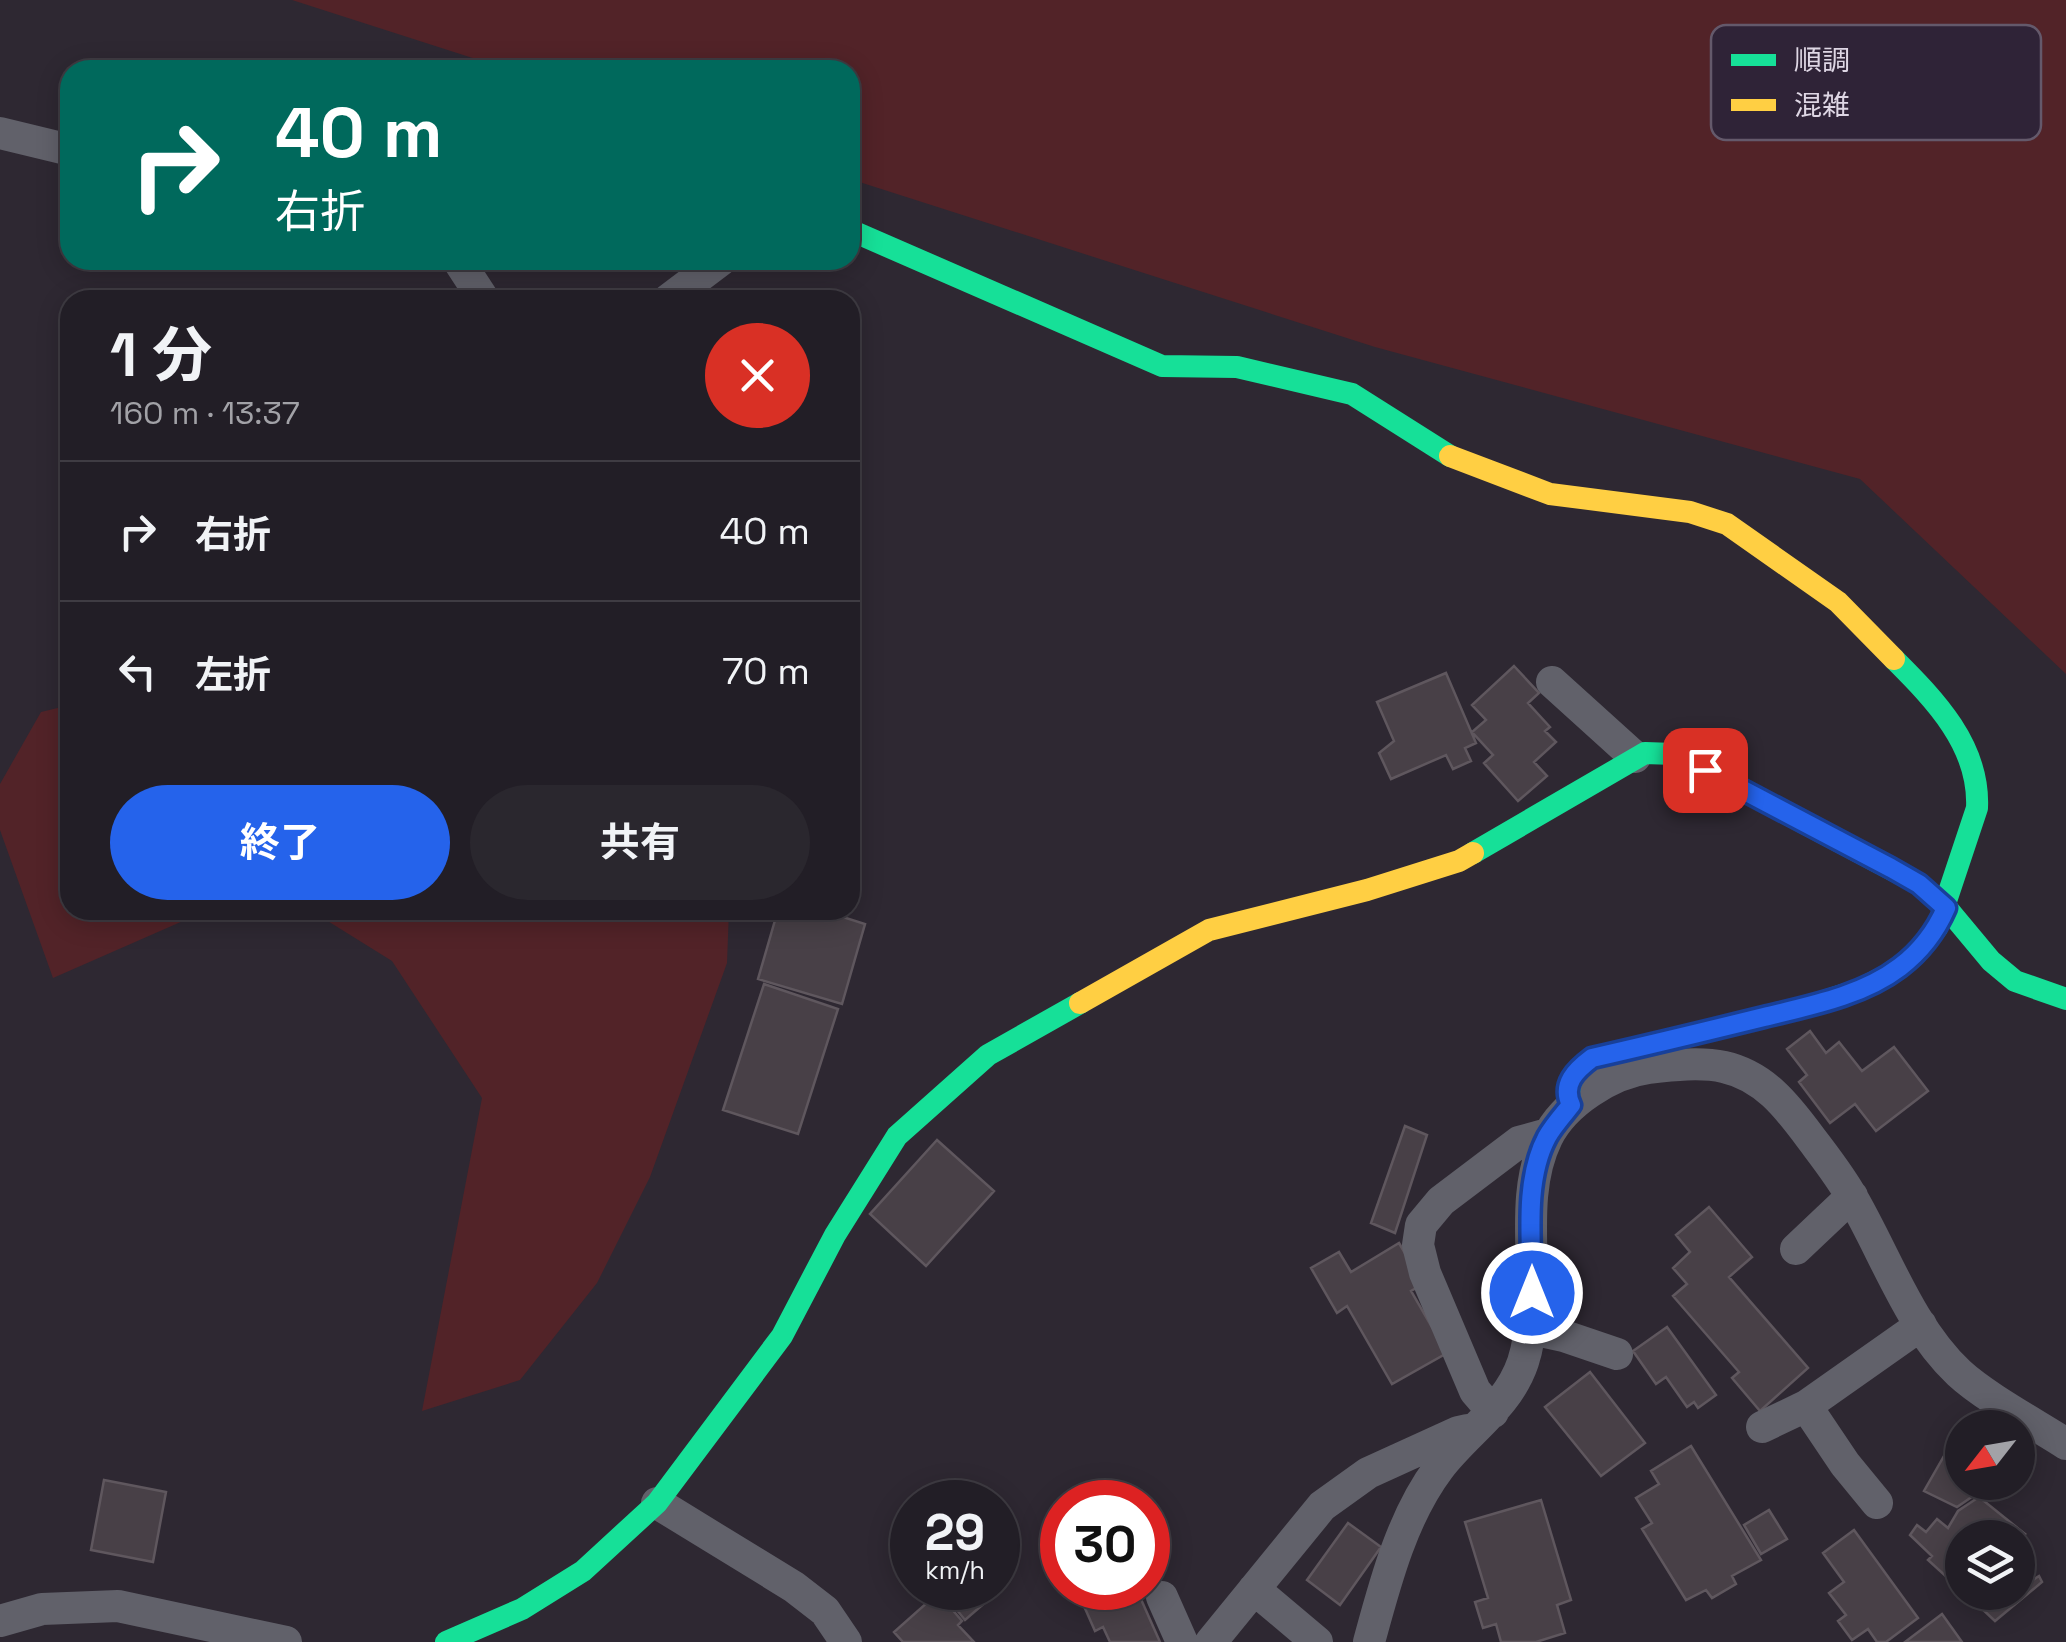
<!DOCTYPE html>
<html lang="ja">
<meta charset="utf-8">
<style>
:root{--surface:#221e26;--page:#2a272e;--text:#f1f3f6;--muted:#a2a2a7;--line:#3f3c43;--accent:#2563eb}
body{margin:0;font-family:"Space Grotesk","Noto Sans JP",sans-serif;background:var(--page);color:var(--text);height:100vh;display:flex;flex-direction:column;font-size:38px;white-space:nowrap}
*{box-sizing:border-box;margin:0}
p{font-size:32px;color:var(--muted)}
.icon{flex:none;width:55px;height:55px;fill:none;stroke:currentColor;stroke-width:2;stroke-linecap:round;stroke-linejoin:round}
.map{position:relative;flex:1;overflow:hidden}
.side{position:absolute;left:60px;top:290px;width:800px;height:630px;display:flex;flex-direction:column;background:var(--surface);border-radius:30px;box-shadow:0 5px 25px #0003,0 0 0 2px var(--line)}
.side>*{flex:none}
.hud{position:absolute;left:60px;top:60px;width:800px;height:210px;border-radius:30px;box-shadow:0 5px 25px #0003,0 0 0 2px var(--line);background:#00695c;color:#fff;overflow:hidden}
.needle{width:65px;rotate:239deg}
.buttons{position:absolute;left:1945px;top:1410px;display:grid;gap:20px}
.buttons a{display:grid;place-items:center;width:90px;height:90px;border-radius:50%;background:var(--surface);box-shadow:0 5px 25px #0003,0 0 0 2px var(--line);font-size:50px}
.speed{position:absolute;left:890px;top:1480px;display:flex;gap:20px;font-size:50px;font-weight:700;text-align:center}
.speed>*{display:grid;place-content:center;width:130px;height:130px;border-radius:50%;background:var(--surface);box-shadow:0 5px 25px #0003,0 0 0 2px var(--line);line-height:1}
.speed small{font-size:25px;font-weight:400}
.speed .limit{border:15px solid #d22;background:#fff;color:#111}
.pin{position:absolute;display:grid;place-items:center;width:85px;height:85px;color:#fff;margin:-42px;border-radius:20px;box-shadow:0 5px 15px #0006}
.me{position:absolute;width:110px;margin:-55px;rotate:0deg;stroke-linejoin:round;filter:drop-shadow(0 0 8px #0008)}
.turn{display:flex;align-items:center;gap:35px;height:210px;padding:0 50px;font-size:45px}
.turn .icon{width:130px;height:130px;stroke-width:2.5}
.turn b{display:block;font-size:70px;line-height:85px}
.round{display:grid;place-items:center;flex:none;width:105px;height:105px;border-radius:52px;background:var(--page)}
.overview{display:flex;align-items:center;justify-content:space-between;height:170px;padding:0 50px}
h1{font-size:60px;font-weight:700;line-height:75px}
.cta{display:flex;gap:20px;margin-top:auto;padding:20px 50px}
.cta a{flex:1;height:115px;border-radius:60px;background:var(--accent);color:#fff;font-size:40px;font-weight:700;line-height:115px;text-align:center}
.cta a+a{background:var(--page);color:var(--text)}
ul{padding:0;list-style:none}
li{display:flex;align-items:center;gap:30px;height:140px;padding:0 50px;border-top:2px solid var(--line)}
li div{flex:1}
li b{display:block;font-size:38px}
li em{font-style:normal}
.map>svg:first-child{display:block}
.green{fill:#522328}
.building{fill:#484047;stroke:#5f575e;stroke-width:2.5}
.lines{fill:none;stroke-linecap:round;stroke-linejoin:round}
.street{stroke:#61616a;stroke-width:32}
.fast{stroke:#16e098;stroke-width:22}
.slow{stroke:#ffcf43;stroke-width:22}
.route-casing{stroke:#184099;stroke-width:25}
.route{stroke:#2563eb;stroke-width:18}
.key{fill:#2f2337;stroke:#64596b;stroke-width:2.5}
.key-label{font-size:28px;fill:#ded6e4}
</style>
<div class="map">
<svg width="2066" height="1642" viewBox="0 0 2066 1642">
<rect width="100%" height="100%" fill="#2e2832"/>
<path class="green" d="M292,0H2066V674L1860,479L1375,347L850,179V70H510Z
M70,705V910H208L53,978L0,830V784L41,712Z
M310,910H729L727,963L650,1177L597,1283L520,1380L422,1411L482,1098L392,961Z"/>
<path class="building" d="M1514,666L1539,693L1528,703L1550,727L1545,731L1556,742L1534,762L1547,776L1518,801L1484,763L1493,755L1472,732L1486,720L1472,705Z
M1446,673L1476,743L1465,748L1471,761L1453,769L1446,755L1391,779L1379,753L1394,741L1377,702Z
M778,910H821L865,924L842,1004L758,979Z
M764,984L838,1009L798,1134L723,1110Z
M1810,1031L1826,1053L1839,1042L1862,1071L1894,1047L1928,1091L1876,1131L1855,1104L1830,1123L1799,1082L1807,1075L1787,1049Z
M1405,1126L1427,1135L1395,1233L1371,1223Z
M937,1140L994,1191L926,1266L870,1214Z
M1709,1207L1752,1257L1729,1277L1808,1368L1760,1411L1732,1378L1739,1372L1673,1296L1687,1284L1673,1268L1690,1252L1676,1235Z
M1399,1243L1423,1284L1411,1291L1447,1353L1392,1384L1347,1306L1337,1313L1311,1268L1339,1252L1351,1272Z
M1667,1327L1716,1395L1698,1408L1694,1402L1687,1407L1666,1377L1656,1384L1633,1351Z
M1590,1372L1645,1443L1601,1476L1545,1407Z
M1956,1435L1962,1439V1482H1969L1966,1488L1976,1494L1957,1507L1924,1491Z
M1691,1446L1761,1560L1732,1576L1736,1584L1712,1598L1706,1590L1686,1600L1642,1529L1652,1523L1636,1498L1659,1484L1651,1471Z
M104,1480L166,1492L153,1562L91,1550Z
M1979,1497L2025,1534L2018,1539L1962,1538V1591L1928,1560L1932,1556L1910,1535L1917,1525L1926,1532L1937,1519L1948,1528L1958,1511Z
M1541,1500L1571,1600L1557,1605L1565,1633L1536,1642H1501L1496,1624L1483,1628L1475,1602L1488,1598L1465,1522Z
M1769,1510L1787,1539L1761,1554L1744,1525Z
M1348,1523L1381,1547L1340,1605L1307,1580Z
M1854,1530L1918,1618L1886,1642H1877L1868,1629L1852,1640L1838,1621L1846,1615L1829,1593L1844,1582L1823,1553Z
M2018,1570L2028,1583L2039,1576L2042,1582L1995,1621L1964,1592H2018Z
M939,1588H978L988,1600L965,1620Z
M1106,1588H1136L1160,1642H1110L1103,1627L1095,1631L1084,1606L1109,1594Z
M938,1593L962,1621L958,1625L974,1642H903L894,1632Z
M1942,1614L1962,1642H1905Z"/>
<g class="lines">
<path class="street" d="M0,133L70,150
M458,260L484,300
M668,300L721,260
M1552,682L1635,757
M1796,1249L1852,1196
M1532,1329L1564,1336L1617,1354
M1806,1406L1845,1464L1877,1503
M1493,1412L1475,1391L1425,1273L1418,1245L1421,1225L1441,1201L1519,1142L1548,1134
M1762,1427L1806,1406L1921,1325
M657,1503L794,1587L825,1611L846,1642
M1254,1589L1317,1642
M1162,1597L1182,1642
M0,1621L42,1609L118,1606L286,1642
M1211,1642L1322,1506L1368,1473L1458,1432L1467,1430
M1369,1642C1385,1583 1402,1517 1439,1468C1467,1431 1508,1407 1523,1362C1546,1291 1514,1205 1547,1138C1564,1103 1611,1073 1649,1068C1673,1065 1701,1062 1724,1067C1764,1076 1787,1106 1810,1137C1825,1157 1841,1177 1853,1199C1886,1256 1910,1327 1959,1373C1985,1397 2035,1424 2066,1444"/>
<path class="fast" d="M850,230L1162,366L1237,367L1352,394L1450,456
M1473,853L1645,753L1674,754L1919,884L1946,907L1991,961L2015,981L2066,999
M1571,1105C1564,1083 1576,1071 1592,1058L1809,1006L1858,990L1897,970L1917,953L1937,928L1977,808C1980,746 1935,700 1894,659
M446,1642L522,1609L583,1571L657,1503L782,1336L835,1235L897,1136L988,1055L1080,1003"/>
<path class="slow" d="M1450,456L1550,494L1690,512L1727,524L1838,602L1894,659
M1080,1003L1209,930L1367,890L1459,861L1473,853"/>
</g>
<g class="lines">
<g class="route-casing">
<path id="route" d="M1532,1293C1532,1244 1523,1182 1547,1137C1553,1126 1563,1115 1571,1105C1561,1084 1576,1070 1592,1058C1649,1045 1707,1031 1764,1017C1809,1006 1862,996 1900,967C1921,951 1936,931 1946,908L1919,884L1891,868L1705,770"/>
</g>
<use href="#route" class="route"/>
</g>
<rect x="1711" y="25" width="330" height="115" rx="15" class="key"/>
<rect x="1731" y="54" width="45" height="12" fill="#16e098"/>
<rect x="1731" y="99" width="45" height="12" fill="#ffcf43"/>
<g class="key-label">
<text x="1794" y="70">順調</text>
<text x="1794" y="115">混雑</text>
</g>
</svg>
<div class="buttons">
<a><svg class="needle" viewBox="-14 -14 28 28"><path d="M0-13l5 13h-10z" fill="#e53935"/><path d="M0 13l5-13h-10z" fill="#a2a2a7"/></svg></a>
<a><svg class="icon" aria-label="layers" viewBox="0 0 24 24"><path d="M12 4l9 5-9 5-9-5zM3 14l9 5 9-5"/></svg></a>
</div>
<div class="speed"><div>29<small>km/h</small></div><div class="limit">30</div></div>
<div class="pin" style="left:1705px;top:770px;background:#d93025"><svg class="icon" aria-label="arrive" viewBox="0 0 24 24"><path d="M6 21V4h12l-3 4 3 4H6"/></svg></div>
<svg class="me" style="left:1532px;top:1293px" viewBox="-20 -20 40 40"><circle r="17" fill="#2563eb" stroke="#fff" stroke-width="3"/><path d="M0-11L8 9 0 5-8 9z" fill="#fff"/></svg>
<div class="hud">
<div class="turn"><svg class="icon" aria-label="right" viewBox="0 0 24 24"><path d="M7 20v-9h11M14 6l5 5-5 5"/></svg><div><b>40 m</b>右折</div></div>
</div>
<section class="side">
<div class="overview"><div><h1>1 分</h1><p>160 m · 13:37</p></div><a class="round" style="background:#d93025;color:#fff"><svg class="icon" aria-label="close" viewBox="0 0 24 24"><path d="M6 6l12 12M18 6L6 18"/></svg></a></div>
<ul>
<li><svg class="icon" aria-label="right" viewBox="0 0 24 24"><path d="M7 20v-9h11M14 6l5 5-5 5"/></svg><div><b>右折</b></div><em>40 m</em></li>
<li><svg class="icon" aria-label="left" viewBox="0 0 24 24"><path d="M17 20v-9H6M10 6l-5 5 5 5"/></svg><div><b>左折</b></div><em>70 m</em></li>
</ul>
<div class="cta"><a>終了</a><a>共有</a></div>
</section>
</div>
